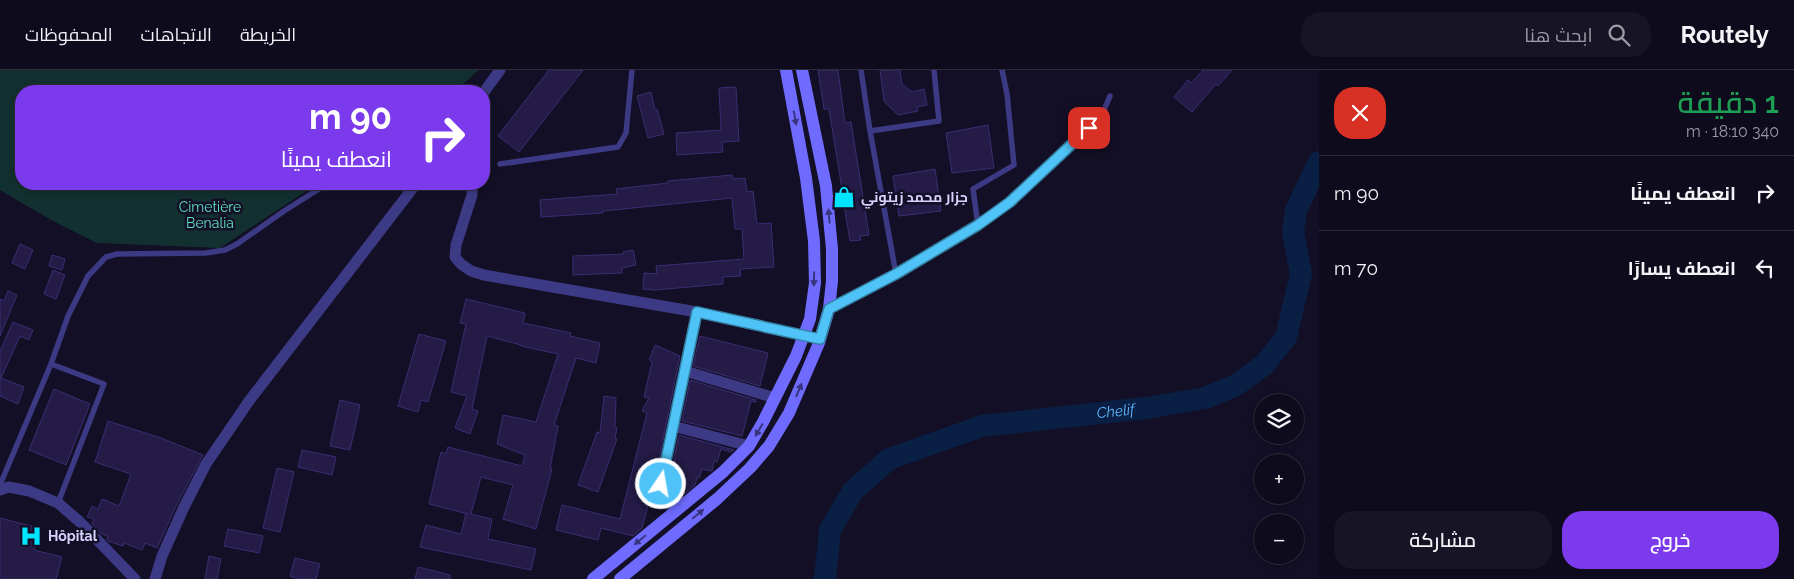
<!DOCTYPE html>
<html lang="ar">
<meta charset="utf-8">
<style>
:root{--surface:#0e0b1c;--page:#171425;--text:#f1f3f6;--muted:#9b9ba3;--line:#2e2b3b;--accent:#7c3aed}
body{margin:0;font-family:Raleway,Cairo,sans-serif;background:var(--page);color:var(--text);direction:rtl;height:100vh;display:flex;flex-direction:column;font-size:19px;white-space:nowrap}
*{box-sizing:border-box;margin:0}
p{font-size:16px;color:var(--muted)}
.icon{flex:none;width:28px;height:28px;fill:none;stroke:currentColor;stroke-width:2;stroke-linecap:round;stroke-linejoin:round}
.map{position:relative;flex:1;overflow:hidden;direction:ltr}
.panel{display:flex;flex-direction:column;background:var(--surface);width:475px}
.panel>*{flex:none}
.top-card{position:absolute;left:15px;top:15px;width:475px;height:105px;border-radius:20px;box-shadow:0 2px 8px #0003,0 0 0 1px var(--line);direction:rtl;background:#7c3aed;color:#fff;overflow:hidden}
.tools{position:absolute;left:1254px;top:324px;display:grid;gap:10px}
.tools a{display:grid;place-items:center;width:50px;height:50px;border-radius:50%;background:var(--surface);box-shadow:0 2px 8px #0003,0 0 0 1px var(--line);font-size:25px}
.pin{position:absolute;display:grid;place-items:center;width:42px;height:42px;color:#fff;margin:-21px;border-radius:10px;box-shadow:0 2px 8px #0006}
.me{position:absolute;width:55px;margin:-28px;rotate:12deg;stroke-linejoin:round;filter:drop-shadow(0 0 4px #0008)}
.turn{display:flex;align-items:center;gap:18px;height:105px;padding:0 15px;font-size:22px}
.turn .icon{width:65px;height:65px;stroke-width:2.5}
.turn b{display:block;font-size:35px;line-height:42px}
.round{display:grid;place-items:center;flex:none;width:52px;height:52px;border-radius:20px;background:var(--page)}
.headline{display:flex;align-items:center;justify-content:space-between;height:85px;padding:0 15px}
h1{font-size:30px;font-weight:600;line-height:38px;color:#1e9e55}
.cta{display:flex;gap:10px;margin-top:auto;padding:10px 15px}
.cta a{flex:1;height:58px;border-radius:20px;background:var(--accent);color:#fff;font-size:20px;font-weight:600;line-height:58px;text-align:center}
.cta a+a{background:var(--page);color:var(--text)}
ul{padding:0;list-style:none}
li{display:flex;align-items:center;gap:15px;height:75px;padding:0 15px;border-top:1px solid var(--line)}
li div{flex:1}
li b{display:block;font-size:19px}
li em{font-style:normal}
header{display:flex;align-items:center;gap:30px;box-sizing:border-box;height:70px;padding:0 25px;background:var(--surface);border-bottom:1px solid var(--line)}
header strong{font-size:24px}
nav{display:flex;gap:28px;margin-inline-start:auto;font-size:18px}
.search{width:350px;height:45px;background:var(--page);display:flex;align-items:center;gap:12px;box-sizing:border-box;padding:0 18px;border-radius:20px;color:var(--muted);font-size:19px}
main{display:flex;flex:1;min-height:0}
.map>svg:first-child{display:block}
.green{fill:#12302f}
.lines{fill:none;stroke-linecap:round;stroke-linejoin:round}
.river{stroke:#0a1f44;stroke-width:22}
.building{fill:#241b47;stroke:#3b2d73}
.lane{stroke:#3d3a85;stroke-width:5.5}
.street{stroke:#3d3a85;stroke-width:11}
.secondary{stroke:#6f6bff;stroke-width:12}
.oneway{fill:#38347d}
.route-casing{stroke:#337fa1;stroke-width:12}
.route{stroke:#4fc3f7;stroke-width:9}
.labels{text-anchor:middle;stroke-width:5;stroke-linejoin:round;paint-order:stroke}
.poi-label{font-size:14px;font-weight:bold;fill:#d9d4ff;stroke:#130f26;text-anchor:start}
.park-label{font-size:14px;fill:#5fe0c0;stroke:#130f26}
.water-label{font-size:15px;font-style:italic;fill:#62b6ff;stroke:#130f26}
</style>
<header>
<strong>Routely</strong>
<div class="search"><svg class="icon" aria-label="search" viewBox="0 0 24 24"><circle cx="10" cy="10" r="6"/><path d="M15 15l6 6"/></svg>ابحث هنا</div>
<nav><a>الخريطة</a><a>الاتجاهات</a><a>المحفوظات</a></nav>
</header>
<main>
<section class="panel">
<div class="headline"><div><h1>1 دقيقة</h1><p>340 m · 18:10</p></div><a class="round" style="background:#d93025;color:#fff"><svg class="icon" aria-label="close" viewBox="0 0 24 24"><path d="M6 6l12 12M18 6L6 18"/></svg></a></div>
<ul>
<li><svg class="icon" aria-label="right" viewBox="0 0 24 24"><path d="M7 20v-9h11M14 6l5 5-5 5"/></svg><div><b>انعطف يمينًا</b></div><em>90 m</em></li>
<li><svg class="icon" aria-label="left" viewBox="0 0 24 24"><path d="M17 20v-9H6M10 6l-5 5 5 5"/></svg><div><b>انعطف يسارًا</b></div><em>70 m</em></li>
</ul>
<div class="cta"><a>خروج</a><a>مشاركة</a></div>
</section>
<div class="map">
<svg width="1319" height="509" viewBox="0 0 1319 509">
<rect width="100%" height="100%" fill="#130f26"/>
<path class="green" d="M0,0H479L455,21H21V114H317L220,178L97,173L51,150L0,120Z"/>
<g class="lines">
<path class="river" id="s1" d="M825,509L830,460L853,421L889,389L982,356L1146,338L1205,328L1236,315L1265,294L1286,267L1301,204L1293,162L1296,140L1319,92"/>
</g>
<path class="building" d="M549,0H583L519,82L498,66Z
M818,0H838L845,53L851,52L869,165L860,166L861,170L850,171L844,135L836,137L835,127L843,125L829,39H824Z
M880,0H900L902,14L912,22L924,19L927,35L917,37L918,41L898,45L884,31Z
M1203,0H1232L1218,16L1216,14L1192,42L1174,27L1188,10L1191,13Z
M736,17L739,71L722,72L723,82L677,85L676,63L721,60L719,18Z
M651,22L655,40L657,39L664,64L648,68L637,26Z
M988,55L994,98L952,103L946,63Z
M935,99L941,141L899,146L893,106Z
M732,105L733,109L745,108L747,122L753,121L757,154L771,153L774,197L740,199L741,206L723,207V214L655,220L643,219L644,203L657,204L656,196L744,189L742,159H735L732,128L603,141V143L541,147L540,130L617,124L616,119L668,113V111Z
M20,174L33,180L25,199L12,193Z
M633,180L636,195L622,198V203L573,205V186L624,184L623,182Z
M52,185L65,189L62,200L49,196Z
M53,200L65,205L56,229L44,224Z
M8,221L17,225L0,266V229L4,231Z
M466,229L525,243L523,253L571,263L570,266L600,273L596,293L576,288L554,355L558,356L550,399H552L536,459L503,449L513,415L481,407L471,444L492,449L488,469L536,479L531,500L420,477L426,455L461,464L466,443L468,444L429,434L441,382L446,384L448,377L522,396L525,385L497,374L503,345L536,352L558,284L521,276V275L487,266L472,339L478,341L470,364L455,358L467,326L451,322L466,254L460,253Z
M13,252L33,260L29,270L20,266L1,308L24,317L18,334L0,326V281Z
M419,264L446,271L428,332L421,330L418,342L398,336Z
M700,266L768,283L760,316L693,296Z
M655,275L680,286L654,414L642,458L633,466L601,458L598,470L556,460L562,435L620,449L647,343L642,341L649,328L644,327L652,292L649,290Z
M690,310L756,330V332L751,331L742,366L682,351Z
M54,319L90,334L66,395L29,380Z
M604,326L616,328L615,357L617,358L615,368L617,369L598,422L578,415L597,362L600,363Z
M340,330L360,335L350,380L330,376Z
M108,351L161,368L203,385L177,434L157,478L145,473L142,480L124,473L123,476L108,471L107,469L108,466L102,464L92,454L94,449L87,447L92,436L98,439L102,429L119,436L131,404L95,392Z
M679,365L734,380L731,382L721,379L717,392L714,391L712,401L702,399L699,408H697L695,415L683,425L672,421L669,413Z
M302,380L336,387L332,405L298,397Z
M277,398L294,402L280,462L263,458Z
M0,448L39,458L34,480L62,487L56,509H0Z
M228,459L263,466L259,483L224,476Z
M209,486L221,489L217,509H205Z
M295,488L320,494L316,509H299L290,506Z
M418,497L450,505V509H415Z"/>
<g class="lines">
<path class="lane" d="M861,0L870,61L896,204
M870,61L939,51L934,0
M500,94L618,77L626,63L632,0
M978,155L973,119L1014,95L1007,24L1002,0
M830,238L896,204L978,155L1010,132L1102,45L1110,26
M51,294L68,246L88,206L106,187L117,184L206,183L225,180L237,174L284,141L327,114
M0,415L51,294L104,314L58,433"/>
<path class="street" d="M484,22L500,0
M472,114V125L456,175L455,187L461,194L471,201L484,205L541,215L697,242L820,269
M685,301L775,328
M673,356L749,376
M0,420L9,417L29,421L58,433L80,452L135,509
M674,442L661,414L697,242
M155,509L162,486L184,437L206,394L249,331L416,114"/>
<path class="secondary" d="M593,509L723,402L749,376L763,352L796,286L810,249L815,213L814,171L806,108L786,0
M620,509L717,429L750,398L769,376L789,343L819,273L829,239L832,211V179L826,116L802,0"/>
</g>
<defs><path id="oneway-solid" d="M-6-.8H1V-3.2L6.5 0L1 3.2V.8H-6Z" transform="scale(1.25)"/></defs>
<g class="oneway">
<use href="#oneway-solid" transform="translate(795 48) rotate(80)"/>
<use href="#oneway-solid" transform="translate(829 146) rotate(-95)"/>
<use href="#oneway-solid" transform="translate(814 209) rotate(91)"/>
<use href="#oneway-solid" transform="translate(799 320) rotate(-67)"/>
<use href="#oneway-solid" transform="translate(759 360) rotate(121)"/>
<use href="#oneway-solid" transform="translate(698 444) rotate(-40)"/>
<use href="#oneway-solid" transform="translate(640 470) rotate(141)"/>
</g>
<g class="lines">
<g class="route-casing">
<path id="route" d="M661,414L697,242L820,269L829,239L896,204L978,155L1010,132L1089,58"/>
</g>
<use href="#route" class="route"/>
</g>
<defs>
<g id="shop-bare" transform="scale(1.725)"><path d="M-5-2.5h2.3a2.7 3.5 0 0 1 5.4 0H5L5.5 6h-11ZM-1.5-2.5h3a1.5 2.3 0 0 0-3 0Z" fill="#00e5ff" stroke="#130f26" stroke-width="2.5" paint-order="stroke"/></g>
<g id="hospital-bare" transform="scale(1.725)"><path d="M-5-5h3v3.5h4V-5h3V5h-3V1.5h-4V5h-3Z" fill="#00e5ff" stroke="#130f26" stroke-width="2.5" paint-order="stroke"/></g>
</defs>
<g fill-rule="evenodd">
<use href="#shop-bare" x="844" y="127"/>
<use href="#hospital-bare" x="31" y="466"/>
</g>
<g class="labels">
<g class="poi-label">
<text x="861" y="132">جزار محمد زيتوني</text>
<text x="48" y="471">Hôpital</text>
</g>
<g class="park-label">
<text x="210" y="142">Cimetière<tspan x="210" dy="16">Benalia</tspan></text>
</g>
<g class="water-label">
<text dy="5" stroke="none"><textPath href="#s1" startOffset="376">Chelif</textPath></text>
</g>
</g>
</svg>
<div class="tools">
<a><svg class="icon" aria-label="layers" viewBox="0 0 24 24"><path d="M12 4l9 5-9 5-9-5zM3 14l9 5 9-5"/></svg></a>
<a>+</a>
<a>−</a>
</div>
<div class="pin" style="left:1089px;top:58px;background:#d93025"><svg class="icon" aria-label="arrive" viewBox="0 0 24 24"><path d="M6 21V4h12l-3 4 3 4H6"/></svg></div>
<svg class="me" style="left:661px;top:414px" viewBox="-20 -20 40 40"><circle r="17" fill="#4fc3f7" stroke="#fff" stroke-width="3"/><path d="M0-11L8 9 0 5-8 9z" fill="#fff"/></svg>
<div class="top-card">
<div class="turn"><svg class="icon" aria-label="right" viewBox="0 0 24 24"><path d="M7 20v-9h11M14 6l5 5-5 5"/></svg><div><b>90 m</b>انعطف يمينًا</div></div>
</div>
</div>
</main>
